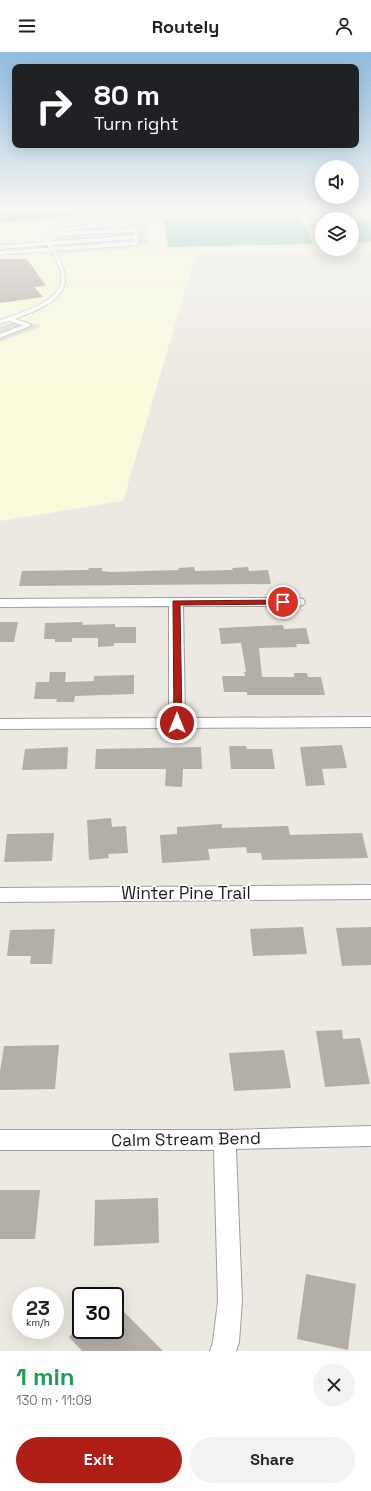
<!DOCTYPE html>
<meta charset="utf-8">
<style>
:root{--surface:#fff;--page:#f2f2f2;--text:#222;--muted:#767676;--accent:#af1e17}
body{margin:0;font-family:"Space Grotesk",sans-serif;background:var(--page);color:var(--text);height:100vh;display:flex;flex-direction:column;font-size:15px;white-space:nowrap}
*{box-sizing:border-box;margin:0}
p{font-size:13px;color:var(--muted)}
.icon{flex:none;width:22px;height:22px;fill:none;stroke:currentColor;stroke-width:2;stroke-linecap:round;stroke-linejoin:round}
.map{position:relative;height:1299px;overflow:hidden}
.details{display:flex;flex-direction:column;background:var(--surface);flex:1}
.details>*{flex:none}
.top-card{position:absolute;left:12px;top:12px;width:347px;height:84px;border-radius:8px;box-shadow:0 4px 16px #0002;background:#202124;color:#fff;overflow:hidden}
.fabs{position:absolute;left:315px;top:108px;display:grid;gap:8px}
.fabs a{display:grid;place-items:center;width:44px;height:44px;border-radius:50%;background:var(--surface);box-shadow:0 4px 16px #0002;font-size:20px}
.speed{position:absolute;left:12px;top:1235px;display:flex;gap:8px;font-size:20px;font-weight:700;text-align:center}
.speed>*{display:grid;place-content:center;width:52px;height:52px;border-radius:50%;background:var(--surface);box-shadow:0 4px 16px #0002;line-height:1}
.speed small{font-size:10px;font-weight:400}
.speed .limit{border:2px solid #111;border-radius:6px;background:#fff;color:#111}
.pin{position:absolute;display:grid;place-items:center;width:34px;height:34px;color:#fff;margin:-17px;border:2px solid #fff;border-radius:50%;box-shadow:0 1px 4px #0007}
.me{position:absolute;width:44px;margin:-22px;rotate:0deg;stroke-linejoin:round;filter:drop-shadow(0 0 3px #0008)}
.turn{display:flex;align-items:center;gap:14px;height:84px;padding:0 16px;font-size:18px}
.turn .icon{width:52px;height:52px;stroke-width:2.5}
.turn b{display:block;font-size:28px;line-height:34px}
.round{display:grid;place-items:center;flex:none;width:42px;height:42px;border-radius:21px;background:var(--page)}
.head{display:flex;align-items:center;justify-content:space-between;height:68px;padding:0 16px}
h1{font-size:24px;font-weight:700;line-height:30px;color:#1e9e55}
.action{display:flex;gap:8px;margin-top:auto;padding:8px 16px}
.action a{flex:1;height:46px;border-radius:24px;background:var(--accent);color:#fff;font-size:16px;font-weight:700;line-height:46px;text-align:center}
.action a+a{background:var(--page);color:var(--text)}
header{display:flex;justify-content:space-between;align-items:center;height:52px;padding:0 16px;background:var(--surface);font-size:18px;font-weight:700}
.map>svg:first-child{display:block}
.education{fill:#f9fadc;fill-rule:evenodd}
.forest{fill:#a6c69c}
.pitch{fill:#89d2b9}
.parking{fill:#dfdfdf}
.building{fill:#b4aea8}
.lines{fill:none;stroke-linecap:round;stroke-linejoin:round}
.service-casing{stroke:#9f9f9f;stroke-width:5}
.minor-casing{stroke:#9f9f9f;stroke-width:2}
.service{stroke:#fff;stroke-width:4}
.minor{fill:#fff;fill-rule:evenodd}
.route{fill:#af1e17;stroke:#72140f}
.labels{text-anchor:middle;stroke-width:3.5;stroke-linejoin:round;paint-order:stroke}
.near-street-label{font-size:17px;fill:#1b1b1b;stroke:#fff}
</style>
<header><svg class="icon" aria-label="menu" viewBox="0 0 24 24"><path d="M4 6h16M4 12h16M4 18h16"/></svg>Routely<svg class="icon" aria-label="person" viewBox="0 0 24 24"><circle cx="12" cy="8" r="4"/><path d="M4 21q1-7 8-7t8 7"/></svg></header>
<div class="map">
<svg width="371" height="1299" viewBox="0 0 371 1299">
<rect width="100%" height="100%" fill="#ece9e2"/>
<path class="education" d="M141,157H371V200L196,202L123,449L0,469V171ZM322,167H352V197H322Z"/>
<path class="forest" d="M0,157H139L0,171Z"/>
<path class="pitch" d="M301,166L313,192L168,195L164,169Z
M352,169H371V190L352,191Z"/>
<path class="parking" d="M344,157H371V164H348Z
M146,174L148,192L131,194L132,197L61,202L54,187L58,181L73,178Z
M21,268L41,274L0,290V275Z"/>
<path class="building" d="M0,207H27L46,234L34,235L43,245L0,251Z
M194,515L195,519L233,518L232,516L248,515L249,519L268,518L271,532L19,534L22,519L88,518L89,516H102V519L111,520L179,518L178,516Z
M0,570H18L14,590H0Z
M83,570L82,573L115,572V575H136V591H114V594L98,595V586H72V590H55V587H44L45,571Z
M283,573L284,577L306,576L310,592H296L297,595L259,596L262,625H294V621H307L308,625H321L325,643H247V640H224L222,624H245L244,620H246L241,591L221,592L219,576Z
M50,620H66L65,630L94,629V624L134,623V642L75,644L74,650H56L57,647H34L36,630H49Z
M342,693L347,716L322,717L325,733L306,734L300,695Z
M229,694H246L247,697H272L275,717H231Z
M68,695L67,717L22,718L25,697Z
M201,695L202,717H183L182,735L165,734L166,717H95L96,697Z
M111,766L112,775L126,774L128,801L108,802L109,806L89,808L87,768Z
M222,772V776L288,774L290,783L362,781L368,806L262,808L261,801H247L246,795L208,797L210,808L162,811L160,783L177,782V775Z
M54,781L52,809L4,810L7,782Z
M303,875L307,902L253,904L250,877Z
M371,875V913L342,914L336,876Z
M55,877L52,912H30L31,904H7L10,878Z
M342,978L343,987L360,986L370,1032L325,1035L316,979Z
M59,993L55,1037L0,1038V1020L4,994Z
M284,998L291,1036L234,1039L229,1001Z
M0,1138H40L35,1187H0Z
M158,1146L159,1191L94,1194L95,1148Z
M306,1222L356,1232L348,1298L297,1287Z
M115,1251L163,1299H82L69,1285L76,1278H115Z"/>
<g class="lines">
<g class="service-casing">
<path id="service" d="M233,157H300
M56,182L136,178
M0,195L136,185
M0,201L137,191L136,176L126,168
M0,270C19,263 66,251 63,225C62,211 53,199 47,188L48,184L54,179L113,171L154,161L220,157
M0,284L28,273L9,267"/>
</g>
<g class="minor-casing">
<path id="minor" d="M174,546H298L303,547L305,550L303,553L298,554H183L185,666L371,665V675L0,677V667L169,666V554L0,555V547Z
M371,833V847L0,850V836Z
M371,1074V1094L236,1097L242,1249L239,1290L236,1299H210L213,1290L218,1249L214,1098H0V1078H225Z"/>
</g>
<use href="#service" class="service"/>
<use href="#minor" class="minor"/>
</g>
<linearGradient id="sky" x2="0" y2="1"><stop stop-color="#8ebce0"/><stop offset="0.46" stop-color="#f6f5f2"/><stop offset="1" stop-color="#f6f5f2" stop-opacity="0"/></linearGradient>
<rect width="371" height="339" fill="url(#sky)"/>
<path class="route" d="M283,548L286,549V552L180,553L182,671L177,674L174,673L173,549Z"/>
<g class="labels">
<g class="near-street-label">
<text x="186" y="847">Winter Pine Trail</text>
<text transform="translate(186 1087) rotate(-1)" y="6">Calm Stream Bend</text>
</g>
</g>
</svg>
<div class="fabs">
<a><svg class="icon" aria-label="sound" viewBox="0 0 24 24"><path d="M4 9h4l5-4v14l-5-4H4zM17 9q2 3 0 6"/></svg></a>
<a><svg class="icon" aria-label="layers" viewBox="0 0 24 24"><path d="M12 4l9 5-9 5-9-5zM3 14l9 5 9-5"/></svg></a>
</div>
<div class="speed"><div>23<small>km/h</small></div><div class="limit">30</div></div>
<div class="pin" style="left:283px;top:550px;background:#d93025"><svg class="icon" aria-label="arrive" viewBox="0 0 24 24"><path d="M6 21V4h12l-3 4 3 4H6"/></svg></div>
<svg class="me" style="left:177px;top:671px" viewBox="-20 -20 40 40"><circle r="17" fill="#af1e17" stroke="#fff" stroke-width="3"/><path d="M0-11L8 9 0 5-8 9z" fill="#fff"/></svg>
<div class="top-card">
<div class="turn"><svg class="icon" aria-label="right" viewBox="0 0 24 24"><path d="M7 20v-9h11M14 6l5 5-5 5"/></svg><div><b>80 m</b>Turn right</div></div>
</div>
</div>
<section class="details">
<div class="head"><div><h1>1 min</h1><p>130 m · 11:09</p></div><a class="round"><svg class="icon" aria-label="close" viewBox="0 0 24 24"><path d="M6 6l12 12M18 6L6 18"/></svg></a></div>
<div class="action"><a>Exit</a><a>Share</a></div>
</section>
